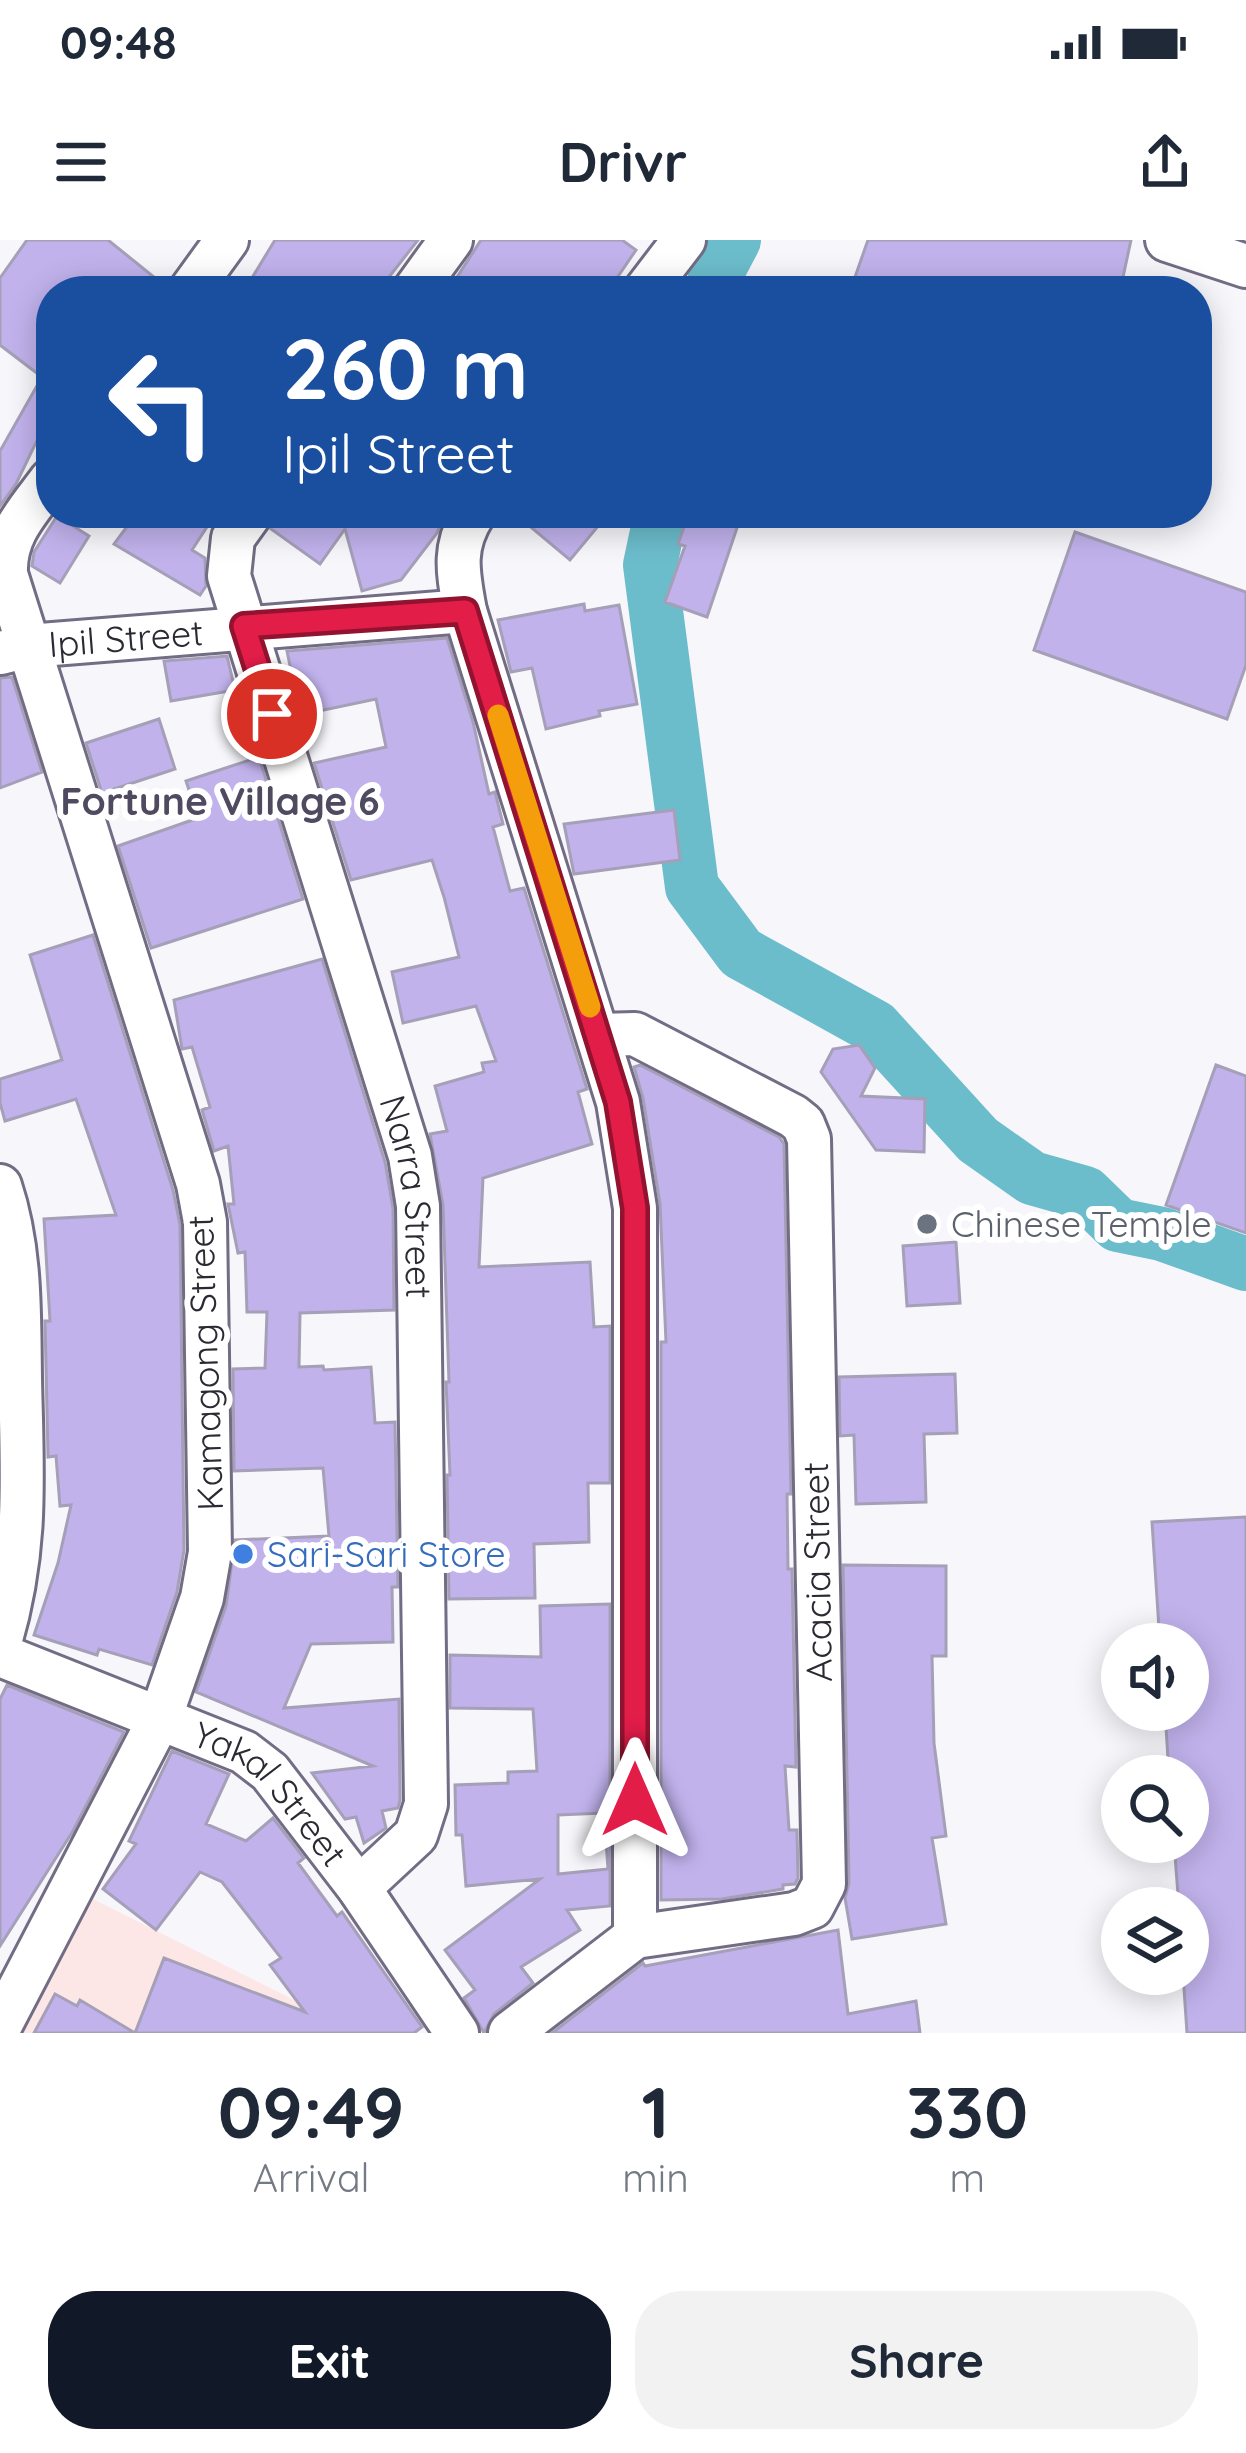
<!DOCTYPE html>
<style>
:root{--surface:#fff;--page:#f2f2f3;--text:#1f2937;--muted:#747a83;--accent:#111827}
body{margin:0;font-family:Quicksand,sans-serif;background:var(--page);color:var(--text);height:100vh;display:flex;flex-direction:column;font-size:45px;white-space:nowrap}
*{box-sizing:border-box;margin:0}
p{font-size:39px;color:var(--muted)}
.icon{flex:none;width:66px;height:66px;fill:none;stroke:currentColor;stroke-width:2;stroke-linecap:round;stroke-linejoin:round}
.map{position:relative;height:1793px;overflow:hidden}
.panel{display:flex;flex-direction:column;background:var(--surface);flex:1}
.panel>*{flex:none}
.banner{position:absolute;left:36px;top:36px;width:1176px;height:252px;border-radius:48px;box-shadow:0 6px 30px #0003;background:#1a4fa0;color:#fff;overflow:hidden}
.controls{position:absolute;left:1101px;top:1383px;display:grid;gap:24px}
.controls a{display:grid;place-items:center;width:108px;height:108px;border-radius:50%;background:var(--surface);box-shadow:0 6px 30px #0003;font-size:60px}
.pin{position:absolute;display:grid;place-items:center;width:102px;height:102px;color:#fff;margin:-51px;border:6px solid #fff;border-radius:50%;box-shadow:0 3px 12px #0007}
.me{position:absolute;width:132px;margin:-66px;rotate:0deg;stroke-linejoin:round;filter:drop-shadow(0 0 9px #0008)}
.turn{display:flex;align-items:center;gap:42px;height:252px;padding:0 48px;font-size:54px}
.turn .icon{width:156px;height:156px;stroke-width:2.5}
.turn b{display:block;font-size:84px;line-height:102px}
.eta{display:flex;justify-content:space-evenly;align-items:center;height:204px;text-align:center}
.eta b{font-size:72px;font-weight:800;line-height:84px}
.primary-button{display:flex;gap:24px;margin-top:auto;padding:24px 48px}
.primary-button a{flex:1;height:138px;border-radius:48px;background:var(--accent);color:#fff;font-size:48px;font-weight:800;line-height:138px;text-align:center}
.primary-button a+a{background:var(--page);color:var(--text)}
.status{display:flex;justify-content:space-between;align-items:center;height:84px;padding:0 60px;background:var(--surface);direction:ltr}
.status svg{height:33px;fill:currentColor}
header{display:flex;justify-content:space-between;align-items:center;height:156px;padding:0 48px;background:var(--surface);font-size:54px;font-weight:800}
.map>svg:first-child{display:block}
.education{fill:#fce7e6}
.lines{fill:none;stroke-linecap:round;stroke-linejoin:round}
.river{stroke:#6cbdcc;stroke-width:54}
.building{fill:#c1b2ec;stroke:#a59fb8;stroke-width:3;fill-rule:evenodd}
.minor-casing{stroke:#726c84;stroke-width:48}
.minor{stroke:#fff;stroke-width:42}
.route-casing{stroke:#92132f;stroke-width:30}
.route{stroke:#e11d48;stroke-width:21}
.slow{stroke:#f59e0b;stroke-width:21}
.worship-dot{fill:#6b7280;stroke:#fff;stroke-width:4.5}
.shop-dot{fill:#3f7fe0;stroke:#fff;stroke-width:4.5}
.labels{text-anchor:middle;stroke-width:12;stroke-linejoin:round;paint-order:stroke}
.street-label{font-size:36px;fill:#2c2933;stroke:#fff}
.worship-label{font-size:36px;fill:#5b616d;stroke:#fff;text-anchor:start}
.shop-label{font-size:36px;fill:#366cbe;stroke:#fff;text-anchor:start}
.neighbourhood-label{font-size:39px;font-weight:bold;fill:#4f4a60;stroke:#fff}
</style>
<div class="status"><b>09:48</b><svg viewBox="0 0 49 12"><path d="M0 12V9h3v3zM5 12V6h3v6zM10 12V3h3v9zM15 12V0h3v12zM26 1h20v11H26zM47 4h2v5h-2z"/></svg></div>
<header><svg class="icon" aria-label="menu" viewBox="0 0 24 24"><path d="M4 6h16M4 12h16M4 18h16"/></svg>Drivr<svg class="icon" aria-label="share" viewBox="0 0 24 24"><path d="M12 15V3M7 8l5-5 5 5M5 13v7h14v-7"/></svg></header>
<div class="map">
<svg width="1246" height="1793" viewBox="0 0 1246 1793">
<rect width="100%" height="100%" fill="#f7f6fb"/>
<path class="education" d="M85,1655L306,1766L352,1793H15Z"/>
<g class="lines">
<path class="river" d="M721,51L715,36L734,0
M661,273L650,325L692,647L741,713L875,787L978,900L1032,938L1085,953L1118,985L1162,994L1246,1024"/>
</g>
<path class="building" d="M27,0H108L165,46V51H51V195L42,190L16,244L0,266V211L42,137L0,105V38Z
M275,0H418L389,37V51H244Z
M481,0H622L636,10L608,51H601L586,40L579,51H448Z
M868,0H1131L1120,51H894L855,37Z
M137,273H216L192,310L205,318L206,346L200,355L114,304Z
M276,273H432L442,280L437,293L401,340L362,351L345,289L320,324L271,289Z
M514,273H609L570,320Z
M689,273H742L707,377L665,362L685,306L678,304Z
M57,276L89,296L60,343L32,326L34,312Z
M1075,292L1246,352V425L1227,479L1034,410Z
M584,364L585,371L619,365L637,464L599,471L600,476L546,489L532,428L511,432L498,380Z
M447,398L473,482L489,554L495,552L503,584L493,587L510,651L524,648L587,849L578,852L592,904L483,938L479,1027L590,1022L594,1087L610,1086V1243H588L589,1302L534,1304L535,1358L449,1359L447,1235H450L446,1142H449L443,965L430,894L447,891L435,846L484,832L482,823L496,821L476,766L403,783L392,732L459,717L444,657L432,620L351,640L314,523L386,507L376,459L300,475L287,411Z
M227,416L235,450L171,461L164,421Z
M12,437L42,532L0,548V438Z
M159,479L175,529L102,553L86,503Z
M259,517L303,659L151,708L118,606L198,578L186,541Z
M674,570L680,620L574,634L564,584Z
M93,695L173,950L180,985L184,1310L177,1352L152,1425L99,1409L97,1415L34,1395L58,1323L71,1265L60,1266L56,1216L48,1217L45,1081H50L44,979L116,975L76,859L5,881L0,863V839L62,820L30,715Z
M322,719L385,922L393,968L394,1070L300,1073L299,1127L323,1126L324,1130L371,1127L375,1183L395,1182L398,1347H392L393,1402L311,1404L284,1468L399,1459L400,1560L398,1568L382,1571L386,1588L364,1603L356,1577L345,1579L312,1533L373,1526L196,1452L226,1366L235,1300L329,1296L323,1228L234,1231L233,1129L265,1128L267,1072H247L245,1012L238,1013L228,964H234L228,906L214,911L202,870L210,867L192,807L182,809L174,760Z
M859,805L875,828L861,856L925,859L924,912L876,910L821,832L833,809Z
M640,825L779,897L784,904L791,1254H787L788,1329H792L796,1527L785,1526L789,1590H797L798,1638L795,1644L783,1645V1649L722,1659L661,1660V1102H666L660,964L643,858L634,827Z
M1216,825L1246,836V993L1166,965Z
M956,1002L960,1063L907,1066L903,1006Z
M955,1134L957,1193L924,1194L926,1262L856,1264L854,1195L840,1196L839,1137Z
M1246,1277V1793H1187L1183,1734H1188V1668H1179L1174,1602H1188V1536H1169L1165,1470H1188V1404H1160L1152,1282Z
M843,1325L946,1326V1416H932L934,1503L946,1596L932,1598L946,1684L852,1699L845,1658L849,1643Z
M610,1364V1666L567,1670L580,1690L521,1727L533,1743L494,1774L484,1793L464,1758L475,1750L445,1710L540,1639L466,1646L462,1595H456L455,1545L508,1543V1532L537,1531L533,1469L450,1468V1415L541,1417L540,1366ZM604,1573L608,1629L558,1634V1575Z
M7,1445L124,1492L73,1591L0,1706V1459Z
M172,1511L229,1534L206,1584L246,1601L273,1578L304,1618L298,1623L337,1676L342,1672L422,1787L414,1793H34L55,1754L77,1766L80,1760L135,1793L164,1718L305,1772L270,1725L281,1718L222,1642L200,1632L156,1690L103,1649L136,1604L129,1601Z
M838,1690L848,1774L916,1761L920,1793H552L643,1723L645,1726Z"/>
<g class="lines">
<g class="minor-casing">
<g id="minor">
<path d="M1167,0L1246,26"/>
<path d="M190,51L227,0"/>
<path d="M414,51L451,0"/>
<path d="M645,51L684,0"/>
<path id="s1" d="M251,273L233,298L229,336L410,916L418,966L426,1564L416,1595L359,1648"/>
<path d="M474,273C452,307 458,333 465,371L618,862L635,968V1697"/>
<path id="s2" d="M1,413L28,406L465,371"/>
<path d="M0,946C21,1009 19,1072 20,1138C22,1236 28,1308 0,1403"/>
<path id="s3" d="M0,1415L244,1512L270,1532L359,1648L457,1793"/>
<path d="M0,1786L161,1476L202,1358L210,1312L205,982L198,944L6,334C4,294 29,270 51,240"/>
<path d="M510,1793L635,1697L794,1674L812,1667L824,1644L809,899L803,884L793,876L635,794L599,795"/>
</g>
</g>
<use href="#minor" class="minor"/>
</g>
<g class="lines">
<g class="route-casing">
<path id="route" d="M272,474L244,386L465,371L618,862L635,968V1560"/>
</g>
<use href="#route" class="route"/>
<path class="slow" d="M498,475L590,767"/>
</g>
<circle class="worship-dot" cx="927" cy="984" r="12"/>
<circle class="shop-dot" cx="243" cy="1314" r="12"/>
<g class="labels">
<g class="street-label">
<text dy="13" stroke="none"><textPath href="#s2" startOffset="126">Ipil Street</textPath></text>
<text dy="13" stroke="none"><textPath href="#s1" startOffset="717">Narra Street</textPath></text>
<text transform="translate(205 1123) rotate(-92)" y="13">Kamagong Street</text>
<text transform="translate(817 1332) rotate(-91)" y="13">Acacia Street</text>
<text dy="13" stroke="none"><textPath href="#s3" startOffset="309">Yakal Street</textPath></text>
</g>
<g class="worship-label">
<text x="951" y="997">Chinese Temple</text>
</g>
<g class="shop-label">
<text x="267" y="1327">Sari-Sari Store</text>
</g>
<g class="neighbourhood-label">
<text x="220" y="575">Fortune Village 6</text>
</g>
</g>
</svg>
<div class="controls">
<a><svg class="icon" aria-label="sound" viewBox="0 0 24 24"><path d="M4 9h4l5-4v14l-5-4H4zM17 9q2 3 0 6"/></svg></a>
<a><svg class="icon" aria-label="search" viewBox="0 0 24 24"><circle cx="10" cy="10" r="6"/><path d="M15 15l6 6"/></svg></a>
<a><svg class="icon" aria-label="layers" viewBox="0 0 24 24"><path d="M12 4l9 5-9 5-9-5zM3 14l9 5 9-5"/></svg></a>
</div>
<div class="pin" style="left:272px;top:474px;background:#d93025"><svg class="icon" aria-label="arrive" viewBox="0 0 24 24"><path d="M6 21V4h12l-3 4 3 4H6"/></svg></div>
<svg class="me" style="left:635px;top:1560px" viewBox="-20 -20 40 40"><path d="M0-17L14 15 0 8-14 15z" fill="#e11d48" stroke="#fff" stroke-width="4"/></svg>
<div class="banner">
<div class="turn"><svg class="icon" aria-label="left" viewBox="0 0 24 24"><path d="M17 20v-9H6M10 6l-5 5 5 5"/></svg><div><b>260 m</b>Ipil Street</div></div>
</div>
</div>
<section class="panel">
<div class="eta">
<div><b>09:49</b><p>Arrival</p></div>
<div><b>1</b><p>min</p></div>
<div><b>330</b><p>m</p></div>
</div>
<div class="primary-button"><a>Exit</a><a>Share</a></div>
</section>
